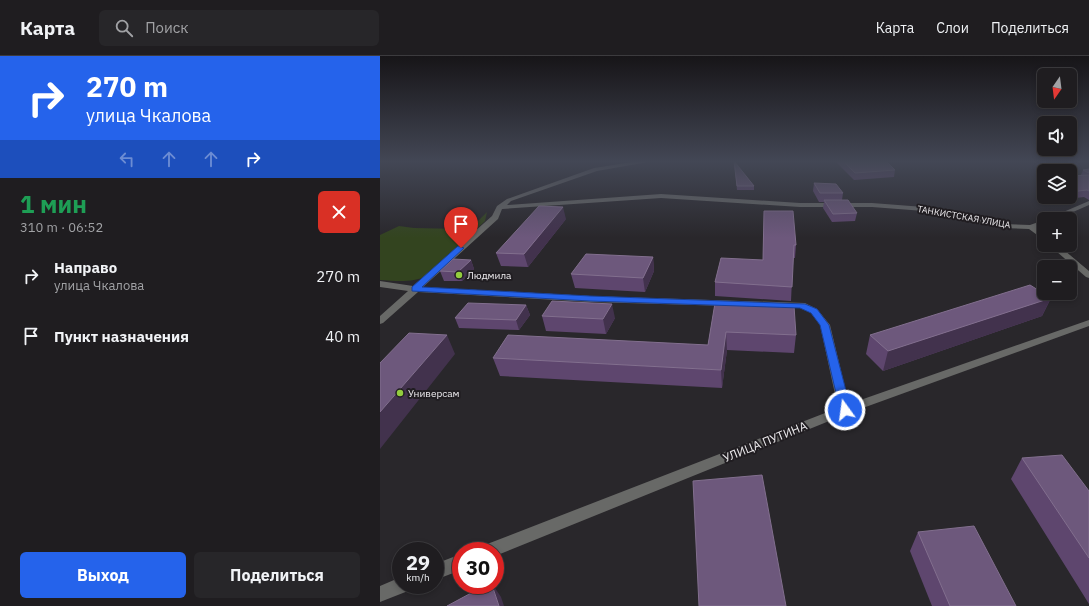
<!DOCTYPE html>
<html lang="ru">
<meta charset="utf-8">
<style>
:root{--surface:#1f1d20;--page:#272629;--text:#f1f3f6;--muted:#a1a2a5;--line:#3c3b3e;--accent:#2563eb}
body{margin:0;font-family:"IBM Plex Sans",sans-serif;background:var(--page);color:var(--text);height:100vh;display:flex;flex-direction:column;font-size:15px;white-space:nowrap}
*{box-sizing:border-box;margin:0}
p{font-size:13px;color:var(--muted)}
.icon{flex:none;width:22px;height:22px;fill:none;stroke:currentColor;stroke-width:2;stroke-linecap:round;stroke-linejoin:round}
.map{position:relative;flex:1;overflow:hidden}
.drawer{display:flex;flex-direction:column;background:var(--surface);width:380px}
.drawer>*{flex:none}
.top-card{background:#2563eb;color:#fff;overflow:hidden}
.needle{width:26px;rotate:194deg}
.tools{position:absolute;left:657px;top:12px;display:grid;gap:8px}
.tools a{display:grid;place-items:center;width:40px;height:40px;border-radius:6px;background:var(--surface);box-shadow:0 2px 6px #0003,0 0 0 1px var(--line);font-size:20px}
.speed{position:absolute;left:12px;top:486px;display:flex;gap:8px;font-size:20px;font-weight:700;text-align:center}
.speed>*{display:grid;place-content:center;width:52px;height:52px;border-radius:50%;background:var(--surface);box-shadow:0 2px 6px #0003,0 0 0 1px var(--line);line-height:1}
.speed small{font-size:10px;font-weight:400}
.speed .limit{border:6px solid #d22;background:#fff;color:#111}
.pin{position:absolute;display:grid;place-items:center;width:34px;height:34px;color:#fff;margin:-41px -17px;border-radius:50% 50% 50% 0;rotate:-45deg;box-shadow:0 0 4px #0007}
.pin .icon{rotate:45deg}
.me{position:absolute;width:44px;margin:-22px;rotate:346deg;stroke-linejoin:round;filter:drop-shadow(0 0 3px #0008)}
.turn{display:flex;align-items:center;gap:14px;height:84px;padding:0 20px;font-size:18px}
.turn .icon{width:52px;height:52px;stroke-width:2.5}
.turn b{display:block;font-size:28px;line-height:34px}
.lanes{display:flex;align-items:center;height:38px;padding:0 20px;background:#0003;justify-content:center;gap:20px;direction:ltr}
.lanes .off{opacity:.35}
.round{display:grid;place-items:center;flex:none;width:42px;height:42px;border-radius:6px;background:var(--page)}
.headline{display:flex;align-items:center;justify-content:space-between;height:68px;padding:0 20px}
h1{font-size:24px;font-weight:700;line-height:30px;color:#1e9e55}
.cta{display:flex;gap:8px;margin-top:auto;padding:8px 20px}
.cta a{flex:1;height:46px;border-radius:6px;background:var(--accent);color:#fff;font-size:16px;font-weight:700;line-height:46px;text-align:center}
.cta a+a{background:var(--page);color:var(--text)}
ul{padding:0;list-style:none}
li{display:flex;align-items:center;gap:12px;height:60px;padding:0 20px}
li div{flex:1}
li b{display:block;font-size:15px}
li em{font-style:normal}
header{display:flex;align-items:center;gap:24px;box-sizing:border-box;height:56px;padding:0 20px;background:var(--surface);border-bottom:1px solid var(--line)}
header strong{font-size:19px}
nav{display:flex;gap:22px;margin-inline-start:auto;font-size:14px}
.search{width:280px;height:36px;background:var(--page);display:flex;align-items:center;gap:10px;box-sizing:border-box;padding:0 14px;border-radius:6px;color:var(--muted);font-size:15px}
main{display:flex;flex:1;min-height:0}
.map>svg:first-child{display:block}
.green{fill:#33441f}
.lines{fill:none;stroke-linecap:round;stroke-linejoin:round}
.minor{fill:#686967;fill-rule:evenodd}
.wall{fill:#5e466e}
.shaded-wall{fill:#42324d}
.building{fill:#6d587c;stroke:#826f8e}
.route{fill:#2563eb;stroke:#184099}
.poi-dot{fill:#93cd3e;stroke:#201d21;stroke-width:1.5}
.labels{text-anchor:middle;stroke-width:4;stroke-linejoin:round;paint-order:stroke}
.far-street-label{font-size:9px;fill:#eeecef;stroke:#201d21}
.poi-label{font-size:10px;fill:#eeecef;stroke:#201d21;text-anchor:start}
.near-street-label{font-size:12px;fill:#eeecef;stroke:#201d21}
</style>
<header>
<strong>Карта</strong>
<div class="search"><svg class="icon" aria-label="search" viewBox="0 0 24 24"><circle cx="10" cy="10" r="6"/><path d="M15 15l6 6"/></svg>Поиск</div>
<nav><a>Карта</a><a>Слои</a><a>Поделиться</a></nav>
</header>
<main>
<section class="drawer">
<div class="top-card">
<div class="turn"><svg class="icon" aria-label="right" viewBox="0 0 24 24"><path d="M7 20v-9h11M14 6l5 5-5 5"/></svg><div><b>270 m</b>улица Чкалова</div></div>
<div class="lanes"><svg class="icon off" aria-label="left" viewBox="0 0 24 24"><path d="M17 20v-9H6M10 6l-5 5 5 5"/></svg><svg class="icon off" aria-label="ahead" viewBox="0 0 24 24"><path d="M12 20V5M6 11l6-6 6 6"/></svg><svg class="icon off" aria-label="ahead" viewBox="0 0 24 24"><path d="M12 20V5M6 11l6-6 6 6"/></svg><svg class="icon" aria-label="right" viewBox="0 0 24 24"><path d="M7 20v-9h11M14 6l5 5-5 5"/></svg></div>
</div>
<div class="headline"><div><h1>1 мин</h1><p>310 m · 06:52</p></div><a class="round" style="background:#d93025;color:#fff"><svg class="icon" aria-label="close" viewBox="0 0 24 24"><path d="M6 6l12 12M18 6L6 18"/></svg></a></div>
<ul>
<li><svg class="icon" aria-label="right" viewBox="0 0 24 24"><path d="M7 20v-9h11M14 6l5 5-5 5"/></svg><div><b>Направо</b><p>улица Чкалова</p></div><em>270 m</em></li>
<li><svg class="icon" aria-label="arrive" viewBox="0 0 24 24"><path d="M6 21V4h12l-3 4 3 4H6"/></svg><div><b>Пункт назначения</b></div><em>40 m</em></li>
</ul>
<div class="cta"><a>Выход</a><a>Поделиться</a></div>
</section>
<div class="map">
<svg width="709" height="550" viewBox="0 0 709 550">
<rect width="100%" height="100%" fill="#29272b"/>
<path class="green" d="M107,156L105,165L47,220C32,227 16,225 0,224V179L19,170L34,172L82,173L95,168Z"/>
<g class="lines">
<path class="minor" d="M259,105H274L217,115L131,145L127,149L281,138L420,147H492L544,151L621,168L650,169L664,164V169L656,172L664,178V184L649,173L621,172L544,155L492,151H420L281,142L122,153L118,163L43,231L211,240L425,247L437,253L450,269L469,348L709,264V270L469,357L115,500V495H100L102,490L458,352L440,269L431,257L420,252L211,246L38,236L3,267L0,268V260L28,235L0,231V225L33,230L112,160L117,150L127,143L214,112Z
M709,145V149L677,163H667Z
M669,189H678L709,215V222L706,221Z
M81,498V514L55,524V508Z
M21,521V529H30L28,535L0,546V530Z"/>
</g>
<path class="wall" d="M354,105L374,130V134H357Z
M455,105H506L515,114L514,121L474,124Z
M709,113V144L704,141L679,144L675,141H690V120L701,119L703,114Z
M659,122H664V134L657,129Z
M434,127L463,137L462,144L477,157L475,165L452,166L443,152L444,146H439L433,135Z
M384,155L416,189L415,202H413L411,245L335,240V226L383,204Z
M186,163L148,211L121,210L116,197Z
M273,201L274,215L265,236L195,232L191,218Z
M91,204L94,213L82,225H64L60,215Z
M671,242L662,260L503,315L486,298L490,279Z
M335,247L416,279L414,297L347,294L342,332L120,320L113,302L328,289Z
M146,249L150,259L139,274L79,272L75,262Z
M162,260L235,262L226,278L166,275Z
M642,402L709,435V548L631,423Z
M538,476L636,550H552L530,495Z"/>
<path class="shaded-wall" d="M183,151L186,163L148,211L144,198Z
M273,201L274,215L265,236L263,222Z
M91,204L94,213L82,225L78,216Z
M671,242L662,260L503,315L508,295Z
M232,248L235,262L226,278L223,263Z
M146,249L150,259L139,274L136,264Z
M346,276L347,294L342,332L341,314Z
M67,279L75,298L0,393V356Z
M112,529H113L121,541L124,550H119Z"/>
<path class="building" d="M354,105L374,130H357Z
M463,105H506L515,114L475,117Z
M709,113V117L703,114Z
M709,119V135L707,134L690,136V120Z
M659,122H664V125Z
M434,127L456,128L463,137H440Z
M444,144H468L477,157L453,158Z
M159,150L183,151L144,198L116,197Z
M384,155H413L416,189H414L412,231L335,226L341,202L383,204Z
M206,198L273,201L263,222L191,218Z
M73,203L91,204L78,216L60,215Z
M650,229L671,242L508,295L490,279Z
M172,245L232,248L223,263L162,260Z
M88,247L146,249L136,264L75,262Z
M335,247L414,250L416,279L346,276L341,314L113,302L128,279L328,289Z
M29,277L67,279L0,356V307Z
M682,399L709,435V502L642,402Z
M382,419L406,550H319L313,425Z
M594,470L636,550H570L538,476Z
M106,529H112L119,550H67Z"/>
<linearGradient id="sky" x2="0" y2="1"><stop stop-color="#171518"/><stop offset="0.58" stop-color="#434755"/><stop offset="1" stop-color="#434755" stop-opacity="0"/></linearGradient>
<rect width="709" height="182" fill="url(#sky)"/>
<path class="route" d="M78,190L84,192L42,231L210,240L425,248L437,253L449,269L471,354L465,358L460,354L440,269L431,257L420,252L210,245L32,235V231Z"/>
<g class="poi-dot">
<circle cx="79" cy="219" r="4"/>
<circle cx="20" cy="337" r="4"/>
</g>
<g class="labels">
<g class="far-street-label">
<text transform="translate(584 161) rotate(10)" y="3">ТАНКИСТСКАЯ УЛИЦА</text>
</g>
<g class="poi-label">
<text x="87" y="223">Людмила</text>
<text x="28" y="341">Универсам</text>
</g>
<g class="near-street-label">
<text transform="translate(385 386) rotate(-22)" y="4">УЛИЦА ПУТИНА</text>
</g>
</g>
</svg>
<div class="tools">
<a><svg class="needle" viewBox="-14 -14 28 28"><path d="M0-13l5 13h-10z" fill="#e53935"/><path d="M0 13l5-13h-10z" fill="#a1a2a5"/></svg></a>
<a><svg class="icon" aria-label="sound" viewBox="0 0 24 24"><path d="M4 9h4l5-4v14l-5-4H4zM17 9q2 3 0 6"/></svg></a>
<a><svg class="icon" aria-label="layers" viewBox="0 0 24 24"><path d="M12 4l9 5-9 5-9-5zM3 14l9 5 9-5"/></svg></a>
<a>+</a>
<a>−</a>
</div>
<div class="speed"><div>29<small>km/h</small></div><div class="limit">30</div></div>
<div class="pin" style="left:81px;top:192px;background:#d93025"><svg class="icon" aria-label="arrive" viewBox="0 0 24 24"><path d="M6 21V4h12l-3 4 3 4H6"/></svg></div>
<svg class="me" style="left:465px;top:354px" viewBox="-20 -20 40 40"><circle r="17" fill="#2563eb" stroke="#fff" stroke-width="3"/><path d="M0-11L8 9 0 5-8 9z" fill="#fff"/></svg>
</div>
</main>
